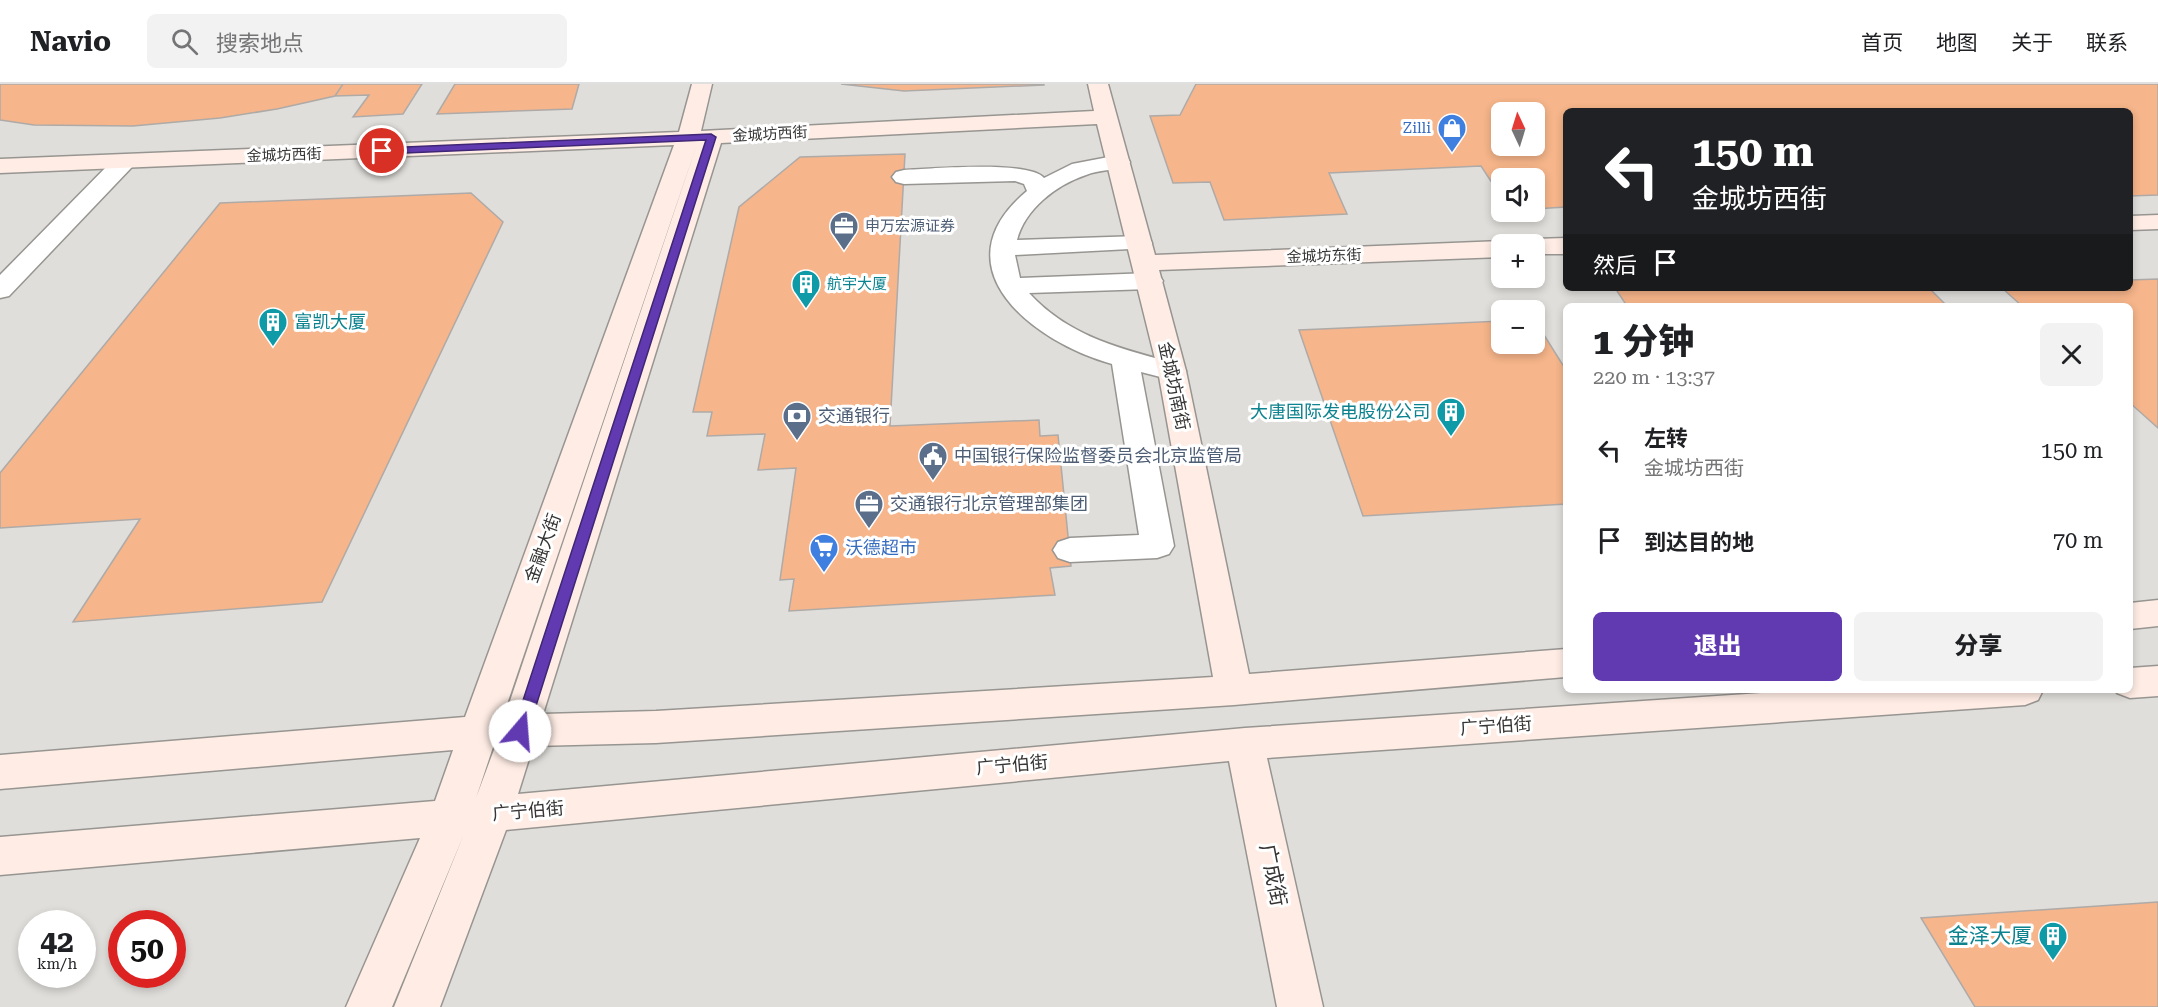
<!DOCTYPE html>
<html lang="zh">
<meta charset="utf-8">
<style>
:root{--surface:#fff;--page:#f2f2f2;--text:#202124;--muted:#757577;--line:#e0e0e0;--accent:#613ab2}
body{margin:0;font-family:"Roboto Serif","Noto Sans SC",serif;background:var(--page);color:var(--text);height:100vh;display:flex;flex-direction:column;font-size:22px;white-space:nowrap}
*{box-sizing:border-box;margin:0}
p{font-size:20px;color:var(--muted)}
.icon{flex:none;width:33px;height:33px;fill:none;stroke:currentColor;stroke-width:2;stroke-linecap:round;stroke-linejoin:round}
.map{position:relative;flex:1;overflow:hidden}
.details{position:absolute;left:1563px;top:219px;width:570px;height:390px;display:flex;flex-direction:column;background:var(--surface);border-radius:9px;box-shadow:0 3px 9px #0003}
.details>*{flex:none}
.guide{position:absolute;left:1563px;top:24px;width:570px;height:183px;border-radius:9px;box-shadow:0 3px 9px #0003;background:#202124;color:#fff;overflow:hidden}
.needle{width:39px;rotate:356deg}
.controls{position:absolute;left:1491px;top:18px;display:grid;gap:12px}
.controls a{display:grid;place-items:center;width:54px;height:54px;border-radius:9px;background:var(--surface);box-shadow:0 3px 9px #0003;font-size:30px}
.speed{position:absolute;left:18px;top:826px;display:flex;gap:12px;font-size:30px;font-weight:700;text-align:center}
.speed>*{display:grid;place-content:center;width:78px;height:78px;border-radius:50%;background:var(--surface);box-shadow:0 3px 9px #0003;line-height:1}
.speed small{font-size:15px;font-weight:400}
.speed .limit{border:9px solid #d22;background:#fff;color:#111}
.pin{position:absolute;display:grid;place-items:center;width:51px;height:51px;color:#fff;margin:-26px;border:3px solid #fff;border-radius:50%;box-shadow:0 2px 6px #0007}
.me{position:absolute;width:66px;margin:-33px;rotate:18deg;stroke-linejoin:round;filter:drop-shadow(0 0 4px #0008)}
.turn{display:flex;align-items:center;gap:21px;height:126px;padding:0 30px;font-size:27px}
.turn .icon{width:78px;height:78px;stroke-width:2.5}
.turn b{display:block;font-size:42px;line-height:51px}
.then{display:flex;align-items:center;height:57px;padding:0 30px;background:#0003;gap:12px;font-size:22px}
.round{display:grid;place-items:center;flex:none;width:63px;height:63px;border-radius:9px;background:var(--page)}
.overview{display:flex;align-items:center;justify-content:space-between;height:102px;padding:0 30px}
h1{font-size:36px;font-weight:800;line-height:45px}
.cta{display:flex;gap:12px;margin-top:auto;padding:12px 30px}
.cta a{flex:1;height:69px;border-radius:9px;background:var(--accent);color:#fff;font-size:24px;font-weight:800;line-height:69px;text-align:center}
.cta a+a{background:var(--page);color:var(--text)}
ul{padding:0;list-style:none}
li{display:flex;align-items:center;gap:18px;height:90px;padding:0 30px}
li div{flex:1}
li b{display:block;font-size:22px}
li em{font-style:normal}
header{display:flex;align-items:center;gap:36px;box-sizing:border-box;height:84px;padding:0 30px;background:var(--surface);border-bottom:2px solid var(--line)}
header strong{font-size:28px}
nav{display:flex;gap:33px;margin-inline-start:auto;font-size:21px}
.search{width:420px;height:54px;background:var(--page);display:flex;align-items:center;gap:15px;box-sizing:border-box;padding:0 21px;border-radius:9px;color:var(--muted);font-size:22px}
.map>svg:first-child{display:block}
.building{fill:#f6b58a;stroke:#aeaaa8;stroke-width:1.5;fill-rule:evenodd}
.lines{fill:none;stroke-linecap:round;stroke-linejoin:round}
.street-casing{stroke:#979591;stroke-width:3}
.secondary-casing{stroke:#979591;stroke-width:3}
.street{fill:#fff;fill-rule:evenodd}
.secondary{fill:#ffede5;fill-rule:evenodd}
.route{fill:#613ab2;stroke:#3f2674;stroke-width:1.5}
.labels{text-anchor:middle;stroke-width:6;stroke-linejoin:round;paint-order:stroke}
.far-shop-label{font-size:15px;fill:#366cbe;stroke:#fff;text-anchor:end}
.far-street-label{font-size:15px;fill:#363534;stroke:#fff}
.far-service-label{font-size:15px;fill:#4e5e75;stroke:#fff;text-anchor:start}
.far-culture-label{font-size:15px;fill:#0d838f;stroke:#fff;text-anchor:start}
.culture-label{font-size:18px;fill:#0d838f;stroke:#fff;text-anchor:start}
.street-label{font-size:18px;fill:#363534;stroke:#fff}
.service-label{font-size:18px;fill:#4e5e75;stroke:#fff;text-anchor:start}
.shop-label{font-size:18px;fill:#366cbe;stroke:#fff;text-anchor:start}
.near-street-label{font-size:21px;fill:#363534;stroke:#fff}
.near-culture-label{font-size:21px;fill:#0d838f;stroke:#fff;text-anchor:end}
</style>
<header>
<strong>Navio</strong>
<div class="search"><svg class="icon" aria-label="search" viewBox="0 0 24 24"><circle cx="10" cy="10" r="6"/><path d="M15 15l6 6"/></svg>搜索地点</div>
<nav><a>首页</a><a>地图</a><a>关于</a><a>联系</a></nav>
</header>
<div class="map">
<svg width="2158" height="923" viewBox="0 0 2158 923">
<rect width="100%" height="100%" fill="#e0deda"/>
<path class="building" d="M0,0H343L335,12L277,25L220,34L133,42L34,41L0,36Z
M343,0H422L403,30L353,33L369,11L335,12Z
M455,0H579L572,25L437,30Z
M841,0H1044V1L904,7Z
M1196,0H2158V111L2130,112V27H1566V123L1534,125V94H1502V114L1481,82L1329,89L1347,130L1224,136L1210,98L1173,99L1150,32L1180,31ZM1502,28H1534V62H1502Z
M905,70L890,342L1039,336L1040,352L1058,351L1071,482L1050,484L1055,511L789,527L794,495L780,496L796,384L758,386L765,350L707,352L712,328H693L739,123L800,73Z
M471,109L503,138L322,518L73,538L140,435L0,444V389L220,119Z
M2158,195V344L2130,319V222H2022L2002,204H2130V196Z
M1615,204H1929L1947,222H1627Z
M1534,235L1566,286V420L1363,432L1299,246L1502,237V260H1534Z
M2158,818V923H1975L1921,834Z"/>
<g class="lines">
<g class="street-casing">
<path id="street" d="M124,71L132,73L135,78L132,83L9,212L0,214V191L116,73Z
M1119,71L1127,73L1130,78L1127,83C1114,86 1099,86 1086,91C1056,101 1025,125 1017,156L1140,152L1149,154L1152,159L1149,164L1015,171L1020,194L1150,189L1159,191L1163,197L1159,203L1150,205L1029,209C1070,254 1125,266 1182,281L1186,287L1182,293L1172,296L1141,288L1174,462L1169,470L1157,474L1070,478L1058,474L1053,466L1058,458L1070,454L1139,451L1112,280C1033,258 936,183 1027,107L1024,100L1015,97L904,100L896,98L892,93L896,88L904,86C930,85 1029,76 1044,94L1072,80Z"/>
</g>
<g class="secondary-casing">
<path id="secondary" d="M692,0H712L701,47L1094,27L1088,0H1108L1155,171L1502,157L1511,160H1502V173L1159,186L1186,287L1249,590L1566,565V593L1234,621L656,659L533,662L518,710L1245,644L1806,606H2043L2038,616L2025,621L1267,674L1323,923H1277L1229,677L506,746L440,923H394L464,750L392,923H346L420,754L0,791V753L435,717L453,666L0,705V671L465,633L674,61L0,89V75L679,48ZM1097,40L1158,287L1213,593L656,627L543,630L721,59ZM697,60L505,632H503ZM493,663H495L476,714Z
M2158,131V145L2130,146V132Z
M1566,154V170H1534V160H1523L1534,155Z
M2158,516V542L2130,545V519Z
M2158,582V612L2130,614L2117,609L2115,606H2130V584Z"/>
</g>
<use href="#street" class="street"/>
<use href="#secondary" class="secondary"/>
</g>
<path class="route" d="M711,50L716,53L528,647L520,653L513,647L706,56L382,70L378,67L382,64Z"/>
<defs>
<g id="shop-pin" transform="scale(1.5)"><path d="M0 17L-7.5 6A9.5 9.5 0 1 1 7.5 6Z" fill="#3f7fe0" stroke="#fff"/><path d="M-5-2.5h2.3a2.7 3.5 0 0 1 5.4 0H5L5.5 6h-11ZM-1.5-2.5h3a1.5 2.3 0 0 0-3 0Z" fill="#fff"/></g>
<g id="office-pin" transform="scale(1.5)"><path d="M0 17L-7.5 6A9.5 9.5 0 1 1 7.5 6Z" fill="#5c6f8a" stroke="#fff"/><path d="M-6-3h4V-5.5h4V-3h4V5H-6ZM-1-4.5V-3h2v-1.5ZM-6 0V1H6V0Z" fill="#fff"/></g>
<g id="building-pin" transform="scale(1.5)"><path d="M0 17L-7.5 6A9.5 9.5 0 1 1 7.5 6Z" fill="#0f9aa8" stroke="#fff"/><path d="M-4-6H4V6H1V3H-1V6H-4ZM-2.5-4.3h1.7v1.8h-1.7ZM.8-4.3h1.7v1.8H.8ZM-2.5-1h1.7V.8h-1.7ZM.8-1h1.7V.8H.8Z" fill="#fff"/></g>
<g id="bank-pin" transform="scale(1.5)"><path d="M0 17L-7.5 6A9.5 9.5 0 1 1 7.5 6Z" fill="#5c6f8a" stroke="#fff"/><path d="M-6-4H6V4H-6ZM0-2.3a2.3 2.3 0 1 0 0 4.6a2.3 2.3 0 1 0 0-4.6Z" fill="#fff"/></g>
<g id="civic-pin" transform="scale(1.5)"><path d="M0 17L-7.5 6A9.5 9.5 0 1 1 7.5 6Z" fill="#5c6f8a" stroke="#fff"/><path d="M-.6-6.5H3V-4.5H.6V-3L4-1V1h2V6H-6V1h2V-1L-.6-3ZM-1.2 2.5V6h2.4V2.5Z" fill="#fff"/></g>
<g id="supermarket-pin" transform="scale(1.5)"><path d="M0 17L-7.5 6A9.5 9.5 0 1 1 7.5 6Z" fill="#3f7fe0" stroke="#fff"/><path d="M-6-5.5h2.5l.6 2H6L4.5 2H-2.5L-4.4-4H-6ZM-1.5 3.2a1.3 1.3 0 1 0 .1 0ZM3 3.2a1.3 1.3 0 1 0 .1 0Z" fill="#fff"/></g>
</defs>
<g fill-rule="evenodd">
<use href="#shop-pin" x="1452" y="44"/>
<use href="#office-pin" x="844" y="142"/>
<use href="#building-pin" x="806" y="200"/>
<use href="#building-pin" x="273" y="238"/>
<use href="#building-pin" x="1451" y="328"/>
<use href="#bank-pin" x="797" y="332"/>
<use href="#civic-pin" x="933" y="372"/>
<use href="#office-pin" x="869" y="420"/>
<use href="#supermarket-pin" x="824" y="464"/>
<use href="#building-pin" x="2053" y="852"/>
</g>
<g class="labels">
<g class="far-shop-label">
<text x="1431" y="49">Zilli</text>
</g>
<g class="far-street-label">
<text transform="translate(770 50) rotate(-3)" y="5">金城坊西街</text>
<text transform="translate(284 71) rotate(-2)" y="5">金城坊西街</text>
<text transform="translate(1324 172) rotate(-2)" y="5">金城坊东街</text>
</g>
<g class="far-service-label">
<text x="865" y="147">申万宏源证券</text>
</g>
<g class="far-culture-label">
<text x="827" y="205">航宇大厦</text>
</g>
<g class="culture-label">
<text x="294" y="244">富凯大厦</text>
<text x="1430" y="334" text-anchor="end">大唐国际发电股份公司</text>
</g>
<g class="street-label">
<text transform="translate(1174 302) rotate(78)" y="6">金城坊南街</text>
<text transform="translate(543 464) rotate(-70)" y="6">金融大街</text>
<text transform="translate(1496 642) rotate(-4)" y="6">广宁伯街</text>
<text transform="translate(1012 681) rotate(-5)" y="6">广宁伯街</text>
<text transform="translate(528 727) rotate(-5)" y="6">广宁伯街</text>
</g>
<g class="service-label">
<text x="818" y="338">交通银行</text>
<text x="954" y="378">中国银行保险监督委员会北京监管局</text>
<text x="890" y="426">交通银行北京管理部集团</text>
</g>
<g class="shop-label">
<text x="845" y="470">沃德超市</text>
</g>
<g class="near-street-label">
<text transform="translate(1273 791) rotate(79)" y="7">广成街</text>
</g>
<g class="near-culture-label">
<text x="2032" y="859">金泽大厦</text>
</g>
</g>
</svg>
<div class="controls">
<a><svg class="needle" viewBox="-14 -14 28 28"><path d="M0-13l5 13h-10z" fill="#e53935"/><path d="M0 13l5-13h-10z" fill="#757577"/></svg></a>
<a><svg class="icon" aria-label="sound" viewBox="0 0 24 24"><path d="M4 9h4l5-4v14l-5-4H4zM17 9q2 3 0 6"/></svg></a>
<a>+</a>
<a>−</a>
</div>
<div class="speed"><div>42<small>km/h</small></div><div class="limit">50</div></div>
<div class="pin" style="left:382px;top:67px;background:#d93025"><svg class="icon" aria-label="arrive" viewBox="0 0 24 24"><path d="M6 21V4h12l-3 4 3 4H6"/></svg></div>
<svg class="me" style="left:520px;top:647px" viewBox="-20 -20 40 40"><circle r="19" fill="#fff"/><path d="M0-13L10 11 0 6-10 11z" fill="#613ab2"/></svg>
<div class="guide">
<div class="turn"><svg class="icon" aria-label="left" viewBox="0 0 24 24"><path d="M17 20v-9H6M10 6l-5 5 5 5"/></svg><div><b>150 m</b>金城坊西街</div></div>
<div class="then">然后<svg class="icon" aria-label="arrive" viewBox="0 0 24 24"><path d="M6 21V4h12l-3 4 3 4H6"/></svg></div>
</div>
<section class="details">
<div class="overview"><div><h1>1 分钟</h1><p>220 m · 13:37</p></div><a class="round"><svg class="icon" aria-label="close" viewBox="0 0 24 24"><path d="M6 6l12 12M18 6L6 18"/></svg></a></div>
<ul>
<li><svg class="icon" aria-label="left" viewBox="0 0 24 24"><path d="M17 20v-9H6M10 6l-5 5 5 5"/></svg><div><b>左转</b><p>金城坊西街</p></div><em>150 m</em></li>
<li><svg class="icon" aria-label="arrive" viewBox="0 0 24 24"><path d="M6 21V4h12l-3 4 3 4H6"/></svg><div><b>到达目的地</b></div><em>70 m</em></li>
</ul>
<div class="cta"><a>退出</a><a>分享</a></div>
</section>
</div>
